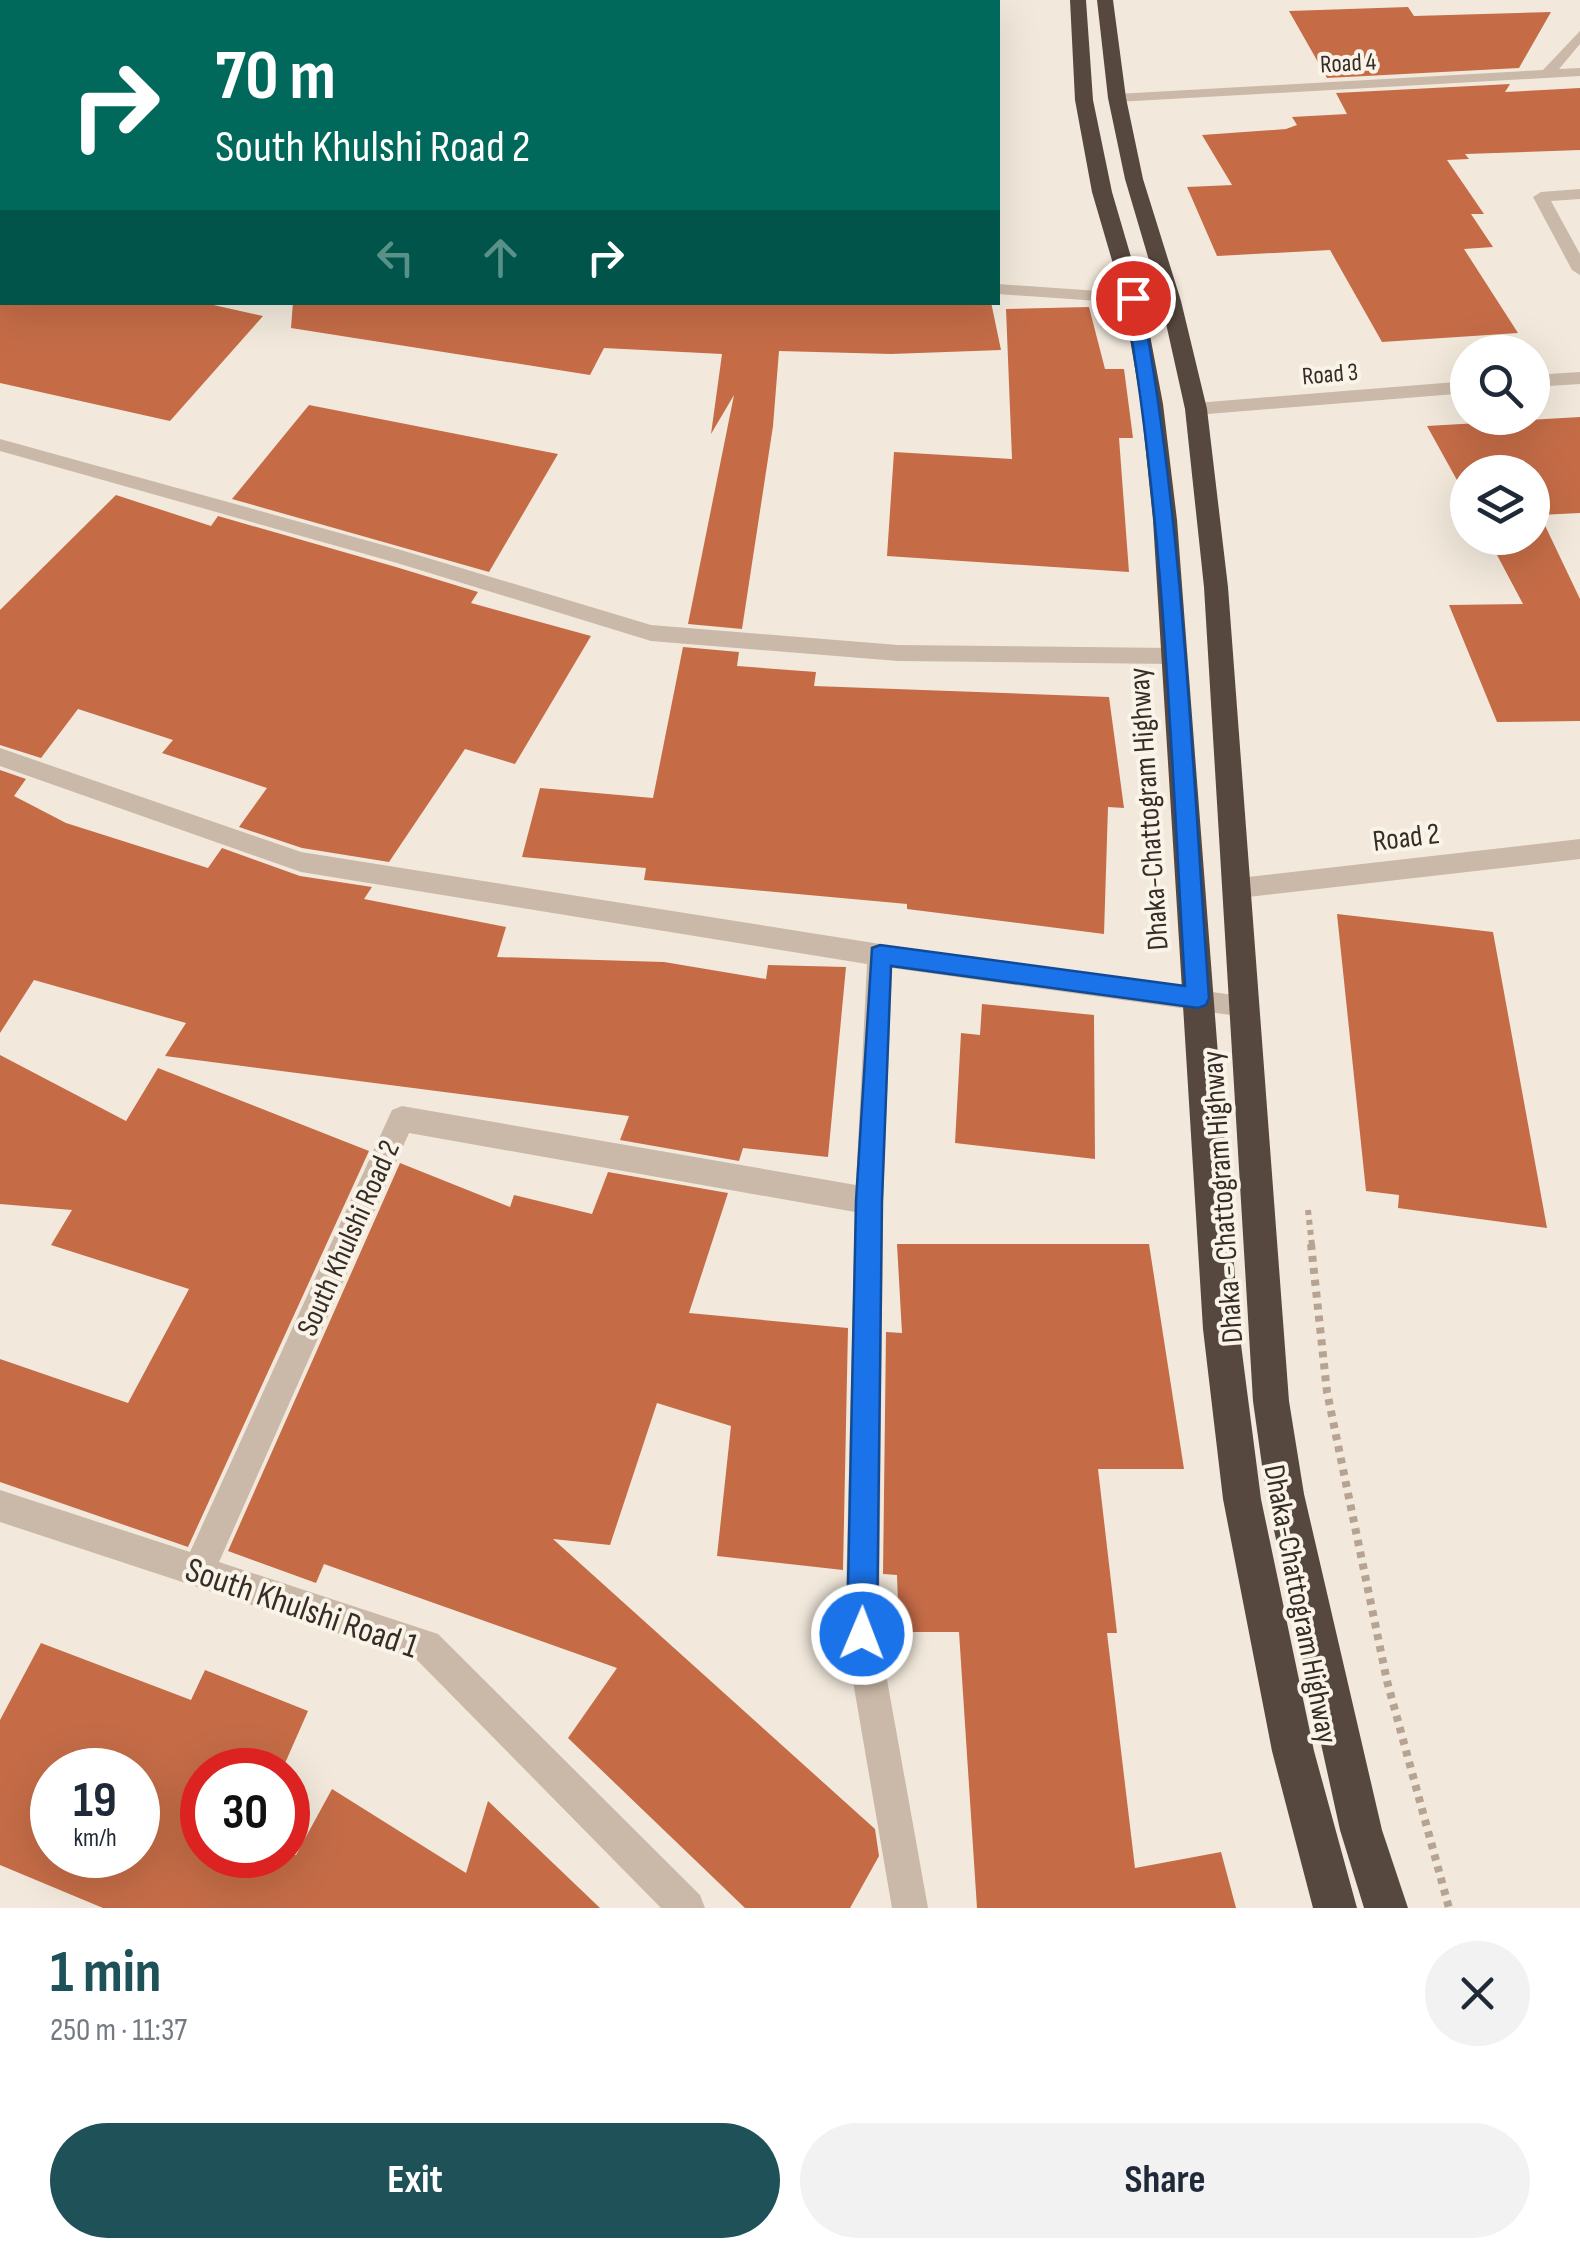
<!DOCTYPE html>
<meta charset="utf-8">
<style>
:root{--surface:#fff;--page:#f2f2f3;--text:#1f2937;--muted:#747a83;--accent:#1e5158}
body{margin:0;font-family:"Sofia Sans Condensed",sans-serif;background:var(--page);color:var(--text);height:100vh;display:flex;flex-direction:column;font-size:38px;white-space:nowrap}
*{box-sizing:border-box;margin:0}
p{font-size:32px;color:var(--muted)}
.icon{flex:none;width:55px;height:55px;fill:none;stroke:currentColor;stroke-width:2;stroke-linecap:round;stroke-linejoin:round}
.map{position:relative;height:1908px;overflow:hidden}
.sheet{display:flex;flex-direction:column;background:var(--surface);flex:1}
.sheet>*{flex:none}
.guide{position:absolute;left:0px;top:0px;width:1000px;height:305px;box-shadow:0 10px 40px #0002;background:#00695c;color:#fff;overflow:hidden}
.tools{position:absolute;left:1450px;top:335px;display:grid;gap:20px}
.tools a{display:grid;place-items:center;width:100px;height:100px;border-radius:50%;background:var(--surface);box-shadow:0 10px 40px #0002;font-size:50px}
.speed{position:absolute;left:30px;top:1748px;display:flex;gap:20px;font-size:50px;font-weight:700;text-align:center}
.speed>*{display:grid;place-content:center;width:130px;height:130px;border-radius:50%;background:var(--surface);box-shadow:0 10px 40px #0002;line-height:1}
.speed small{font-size:25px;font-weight:400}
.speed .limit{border:15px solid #d22;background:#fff;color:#111}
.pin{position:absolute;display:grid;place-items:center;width:85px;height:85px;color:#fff;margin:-42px;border:5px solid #fff;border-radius:50%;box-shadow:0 2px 10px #0007}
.me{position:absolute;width:110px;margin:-55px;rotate:1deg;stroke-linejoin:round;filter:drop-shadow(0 0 8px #0008)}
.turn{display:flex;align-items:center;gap:35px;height:210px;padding:0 50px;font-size:45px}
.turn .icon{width:130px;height:130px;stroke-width:2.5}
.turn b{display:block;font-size:70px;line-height:85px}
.lanes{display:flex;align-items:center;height:95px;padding:0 50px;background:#0003;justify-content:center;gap:50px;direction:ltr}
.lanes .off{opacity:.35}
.round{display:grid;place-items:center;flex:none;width:105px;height:105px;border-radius:52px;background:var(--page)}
.head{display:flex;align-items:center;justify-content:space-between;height:170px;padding:0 50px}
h1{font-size:60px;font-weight:700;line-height:75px;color:var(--accent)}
.action{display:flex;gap:20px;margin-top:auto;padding:20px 50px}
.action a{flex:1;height:115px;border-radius:60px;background:var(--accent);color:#fff;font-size:40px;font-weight:700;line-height:115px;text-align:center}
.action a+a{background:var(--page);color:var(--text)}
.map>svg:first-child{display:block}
.building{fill:#c56c47;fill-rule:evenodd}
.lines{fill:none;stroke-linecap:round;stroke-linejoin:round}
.path-far1{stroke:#b6a392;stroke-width:6;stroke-dasharray:5 5;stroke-linecap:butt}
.path{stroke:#b6a392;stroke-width:8;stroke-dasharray:6 6;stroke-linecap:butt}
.minor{fill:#cab9a8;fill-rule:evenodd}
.highway{fill:#57483f;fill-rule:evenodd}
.route{fill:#1a73e8;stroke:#114b97;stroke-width:2.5}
.labels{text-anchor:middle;stroke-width:8;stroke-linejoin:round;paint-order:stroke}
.far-street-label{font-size:25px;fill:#372d28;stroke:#f9f3e8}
.street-label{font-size:30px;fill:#372d28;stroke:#f9f3e8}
.near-street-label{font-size:35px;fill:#372d28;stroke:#f9f3e8}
</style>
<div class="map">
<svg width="1580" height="1908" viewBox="0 0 1580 1908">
<rect width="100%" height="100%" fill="#f2e9dc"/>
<path class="building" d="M1408,7L1414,16L1551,12L1519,68L1327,78L1289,11Z
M1510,84L1505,92L1580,88V150L1465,154L1469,159L1447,160L1484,214H1471L1493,247L1464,249L1518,333L1382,342L1330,250L1217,256L1187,187L1232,185L1202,135L1286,129L1297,125L1292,117L1347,114L1336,93Z
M0,302H200L263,316L170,421L0,383Z
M293,302H991L1001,350L891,354L779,351L773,426L742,629L688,624L734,395L711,434L722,354L604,348L590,375L291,328Z
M1089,307L1105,369H1124L1133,438H1119L1129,572L887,556L894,452L1012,459L1006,309Z
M309,405L558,454L489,572L232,499Z
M1580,417V513L1540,515L1580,599V721L1497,722L1449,605L1523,604L1488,538H1532V472H1468V500L1427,426Z
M116,495L211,526L218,516L396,567L478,592L471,603L591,636L515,764L465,749L389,862L302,848L239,827L267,788L162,753L173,740L78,709L41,758L0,745V610Z
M683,647L739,652L737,666L816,672L814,686L1109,697L1124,808L1108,807L1104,934L907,909V904L644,880L646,868L522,857L540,788L653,798Z
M0,770L26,779L14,796L66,823L208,868L222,848L300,876L372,887L364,899L506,927L497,957L664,962L766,979L768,965L846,967L828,1157L743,1148L739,1161L620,1140L629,1116L165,1056L186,1023L34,980L0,1033Z
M1337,914L1493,932L1547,1228L1398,1208L1399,1195L1366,1191Z
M982,1004L1094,1015L1095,1159L955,1143L961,1033L980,1035Z
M0,1055L126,1121L158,1068L369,1151L188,1547L0,1482V1359L128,1403L189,1289L51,1245L72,1210L0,1204Z
M400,1163L510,1207L514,1195L592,1214L608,1172L728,1193L689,1313L848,1328L843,1570L717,1556L731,1426L657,1403L610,1545L553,1539L875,1829L879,1856L850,1908H745L568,1738L617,1668L324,1564L316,1583L228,1551Z
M897,1244H1149L1184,1469H1098L1117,1633H1107L1135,1868L1221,1852L1236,1908H977L959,1632H899L897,1575L883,1574L886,1332L902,1333Z
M41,1643L191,1700L205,1670L308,1711L282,1770H202V1855H296L332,1789L466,1873L488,1801L600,1908H103L0,1865V1720ZM52,1770H138V1855H52Z"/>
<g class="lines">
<path class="path-far1" d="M1308,1210L1312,1246"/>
<path class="path" d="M1311,1244L1327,1392L1387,1681L1449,1908"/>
<path class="minor" d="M1580,31V44L1559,69L1580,68V76L1117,102L1110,98L1117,94L1543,70Z
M0,84H2V92H0Z
M1580,189V199L1551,201L1580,254V275L1572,270L1533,197L1541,192Z
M998,284L1171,296L1180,301L1171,306L998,294Z
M1580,372V384L1532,387V375Z
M1468,381V393L1196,415L1187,409L1196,403Z
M0,439L401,550L651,625L898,645L1172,648L1183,656L1172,664L898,661L651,641L397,563L0,451Z
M0,748L301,852L880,944L1254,998L1258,1006L1254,1014L1245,1017L892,968L883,1201L879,1635L928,1908H892L845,1635L855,1212L409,1133L219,1562L438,1634L700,1895L705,1908H661L416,1659L0,1522V1490L190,1552L392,1110L402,1106L856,1185L867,964L301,872L0,766Z
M1580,839V859L1239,898L1230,895L1227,888L1230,881L1239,878Z"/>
<path class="highway" d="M1070,0H1086L1093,100L1112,192L1143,298L1163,404L1177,520L1239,1329L1261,1499L1314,1751L1357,1908H1313L1272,1751L1223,1499L1203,1329L1153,520L1141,404L1123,298L1092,192L1075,100Z
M1097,0H1113L1126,98L1143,179L1181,301L1207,409L1228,587L1289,1401L1304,1494L1382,1830L1408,1908H1364L1340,1830L1266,1494L1253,1401L1204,587L1185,409L1161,301L1125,179L1108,98Z"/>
</g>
<path class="route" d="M1133,294L1141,298C1184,529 1192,764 1209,998L1206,1005L1198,1008L891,966L882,1201L877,1634L873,1645L862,1650L851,1645L847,1634L856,1201L872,948L880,945L1185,986C1171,757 1165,525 1125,298Z"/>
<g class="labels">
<g class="far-street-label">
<text transform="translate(1348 62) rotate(-3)" y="9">Road 4</text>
<text transform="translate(1330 373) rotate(-5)" y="9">Road 3</text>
</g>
<g class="street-label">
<text transform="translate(1148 809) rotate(-94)" y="10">Dhaka-Chattogram Highway</text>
<text transform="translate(1406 837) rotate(-7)" y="10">Road 2</text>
<text transform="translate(1222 1197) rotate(-94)" y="10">Dhaka - Chattogram Highway</text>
<text transform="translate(348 1238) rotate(-66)" y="10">South Khulshi Road 2</text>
<text transform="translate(1301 1604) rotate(79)" y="10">Dhaka-Chattogram Highway</text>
</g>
<g class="near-street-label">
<text transform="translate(302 1607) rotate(19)" y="12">South Khulshi Road 1</text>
</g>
</g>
</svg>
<div class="tools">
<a><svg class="icon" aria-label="search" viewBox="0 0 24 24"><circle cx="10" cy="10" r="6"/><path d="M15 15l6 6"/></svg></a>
<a><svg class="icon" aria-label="layers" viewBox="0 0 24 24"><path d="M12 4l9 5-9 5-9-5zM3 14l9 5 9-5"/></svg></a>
</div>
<div class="speed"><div>19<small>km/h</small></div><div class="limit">30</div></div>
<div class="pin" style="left:1133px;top:298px;background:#d93025"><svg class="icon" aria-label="arrive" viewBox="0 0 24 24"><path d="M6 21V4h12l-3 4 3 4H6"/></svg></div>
<svg class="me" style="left:862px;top:1634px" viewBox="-20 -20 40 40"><circle r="17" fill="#1a73e8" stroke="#fff" stroke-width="3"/><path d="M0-11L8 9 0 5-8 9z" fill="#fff"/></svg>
<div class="guide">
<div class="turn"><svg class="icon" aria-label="right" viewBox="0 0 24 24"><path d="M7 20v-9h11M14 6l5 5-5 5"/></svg><div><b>70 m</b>South Khulshi Road 2</div></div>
<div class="lanes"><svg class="icon off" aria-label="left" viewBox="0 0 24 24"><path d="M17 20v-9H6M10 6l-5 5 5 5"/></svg><svg class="icon off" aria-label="ahead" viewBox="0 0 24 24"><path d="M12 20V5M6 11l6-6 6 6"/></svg><svg class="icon" aria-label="right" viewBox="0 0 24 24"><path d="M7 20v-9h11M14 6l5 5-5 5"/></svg></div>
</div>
</div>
<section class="sheet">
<div class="head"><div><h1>1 min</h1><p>250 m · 11:37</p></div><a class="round"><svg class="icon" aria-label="close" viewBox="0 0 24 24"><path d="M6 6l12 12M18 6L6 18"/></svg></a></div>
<div class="action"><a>Exit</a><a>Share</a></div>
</section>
